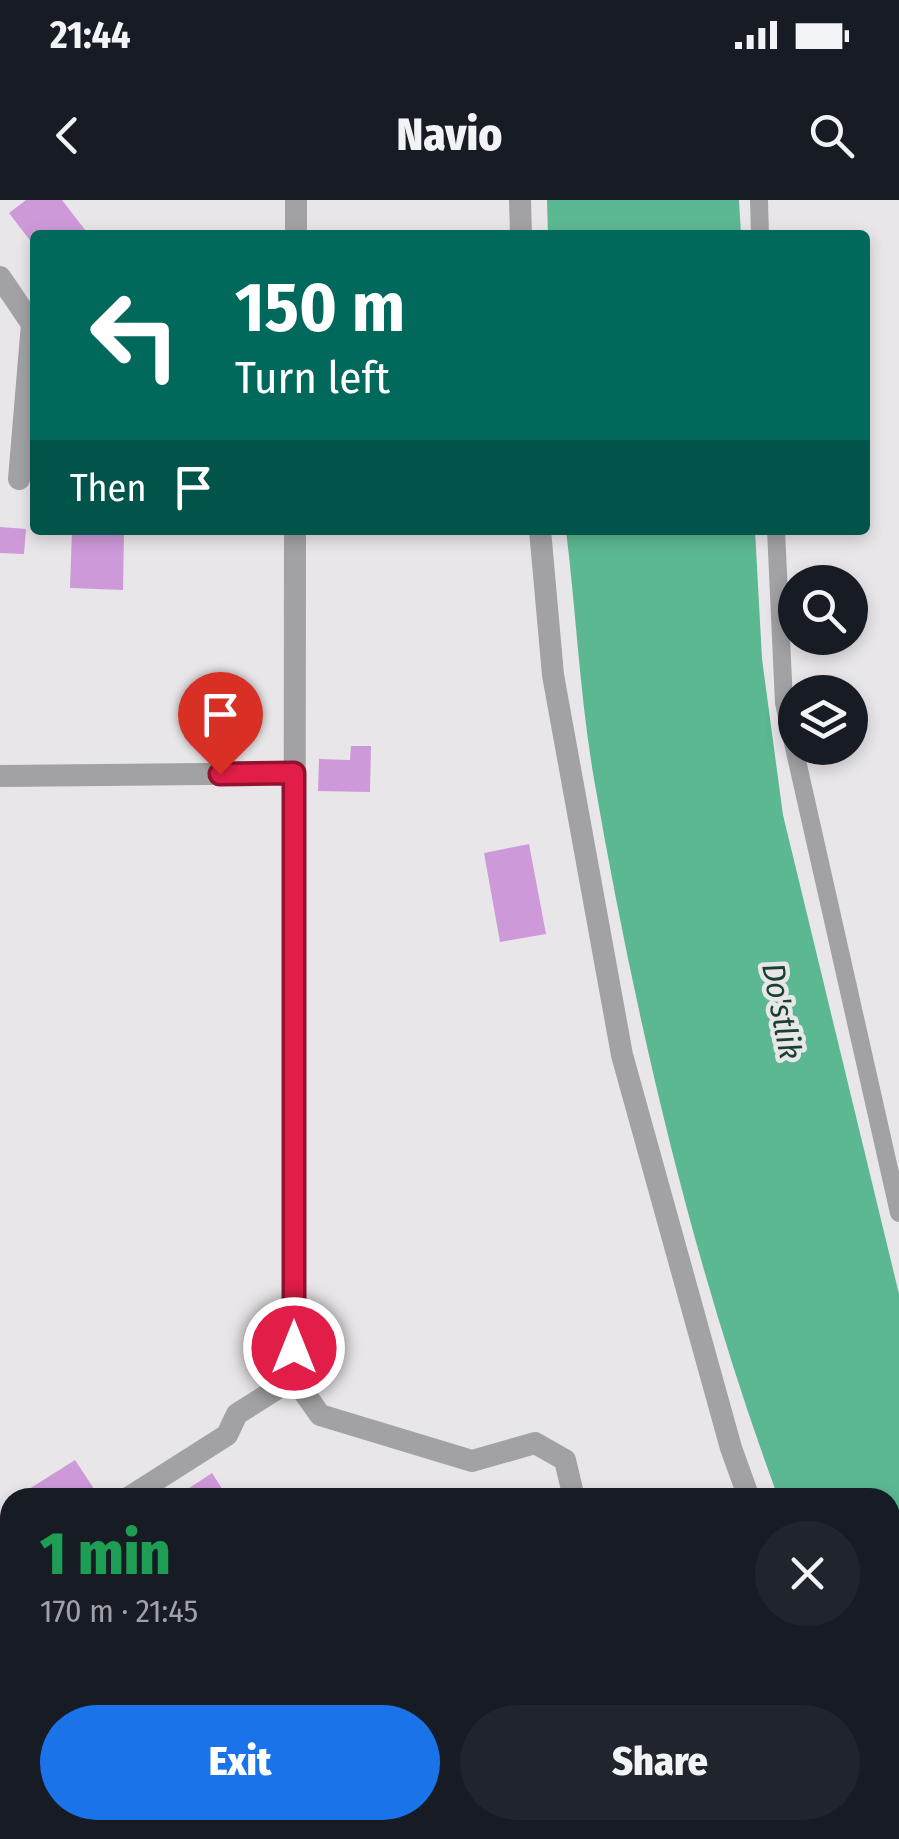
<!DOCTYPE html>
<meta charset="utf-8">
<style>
:root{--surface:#171b24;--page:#20242c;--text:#f1f3f6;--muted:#9ea1a6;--accent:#1a73e8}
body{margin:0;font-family:"Fira Sans Condensed",sans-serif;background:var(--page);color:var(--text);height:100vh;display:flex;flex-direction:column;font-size:38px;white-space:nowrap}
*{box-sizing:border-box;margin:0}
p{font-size:32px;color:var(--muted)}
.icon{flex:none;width:55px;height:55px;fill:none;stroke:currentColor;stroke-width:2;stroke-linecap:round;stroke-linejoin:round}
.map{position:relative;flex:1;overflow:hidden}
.drawer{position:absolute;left:0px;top:1288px;width:900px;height:352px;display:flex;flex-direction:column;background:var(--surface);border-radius:30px 30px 0 0;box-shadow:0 5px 15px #0003}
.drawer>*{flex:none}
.hud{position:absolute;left:30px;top:30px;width:840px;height:305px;border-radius:10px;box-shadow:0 5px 15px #0003;background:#00695c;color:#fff;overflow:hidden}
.buttons{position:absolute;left:778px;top:365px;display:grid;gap:20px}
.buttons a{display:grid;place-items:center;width:90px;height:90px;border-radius:50%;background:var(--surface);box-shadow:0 5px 15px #0003;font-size:50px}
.pin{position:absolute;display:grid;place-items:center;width:85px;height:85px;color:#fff;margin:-102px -42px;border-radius:50% 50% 50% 0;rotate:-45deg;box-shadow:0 0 10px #0007}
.pin .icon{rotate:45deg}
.me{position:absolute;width:110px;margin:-55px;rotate:0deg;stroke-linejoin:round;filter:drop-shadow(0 0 8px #0008)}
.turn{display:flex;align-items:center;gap:35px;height:210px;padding:0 40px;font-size:45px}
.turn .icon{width:130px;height:130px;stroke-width:2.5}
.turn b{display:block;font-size:70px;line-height:85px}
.then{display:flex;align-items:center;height:95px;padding:0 40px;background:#0003;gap:20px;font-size:38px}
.round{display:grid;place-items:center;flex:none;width:105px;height:105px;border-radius:52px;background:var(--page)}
.headline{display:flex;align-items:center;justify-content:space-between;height:170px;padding:0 40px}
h1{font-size:60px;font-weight:800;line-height:75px;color:#1e9e55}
.button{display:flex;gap:20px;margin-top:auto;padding:20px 40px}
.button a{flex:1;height:115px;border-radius:60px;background:var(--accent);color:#fff;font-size:40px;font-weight:800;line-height:115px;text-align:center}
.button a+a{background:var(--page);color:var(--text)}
.status{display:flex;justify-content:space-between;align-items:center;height:70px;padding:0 50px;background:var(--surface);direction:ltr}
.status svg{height:28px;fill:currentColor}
header{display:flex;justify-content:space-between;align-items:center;height:130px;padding:0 40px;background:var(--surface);font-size:45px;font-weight:800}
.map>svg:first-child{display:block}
.water{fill:#5bb892}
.building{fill:#ce99d9}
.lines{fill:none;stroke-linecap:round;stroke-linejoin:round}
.pedestrian{stroke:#a2a1a3;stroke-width:18}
.minor{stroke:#a2a1a3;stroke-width:22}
.route-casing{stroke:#92132f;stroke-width:25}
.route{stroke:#e11d48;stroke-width:18}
.labels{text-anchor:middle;stroke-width:9;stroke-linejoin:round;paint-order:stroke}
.water-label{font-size:32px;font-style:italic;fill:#194131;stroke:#e9e6ea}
</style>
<div class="status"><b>21:44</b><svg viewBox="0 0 49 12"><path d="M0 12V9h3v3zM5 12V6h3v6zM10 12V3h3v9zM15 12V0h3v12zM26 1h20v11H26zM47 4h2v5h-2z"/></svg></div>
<header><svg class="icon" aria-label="back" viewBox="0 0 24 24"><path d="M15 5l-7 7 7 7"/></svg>Navio<svg class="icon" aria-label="search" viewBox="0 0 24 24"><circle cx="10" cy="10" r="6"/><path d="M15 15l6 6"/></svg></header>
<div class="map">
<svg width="899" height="1639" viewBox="0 0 899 1639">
<rect width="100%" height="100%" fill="#e9e6ea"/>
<path class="water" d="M547,0H739L741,35H548Z
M566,330H755L762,459L783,615L899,1094V1624L890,1600V1298L778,1297C693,1067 636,821 594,579C580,497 576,412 566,330Z"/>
<path class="building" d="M26,0H62L89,35H35V47L9,13Z
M0,327L26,329L24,354L0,353Z
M72,330H124L123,390L70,388Z
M351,546H371L370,592L318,591L319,559L350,560Z
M529,644L546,734L500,742L484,653Z
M75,1260L98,1295L31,1298L26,1291Z
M212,1273L228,1298H174Z
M0,1313L10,1328V1351L0,1357Z
M0,1417L10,1433V1456L0,1462Z
M0,1576L10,1591V1616L0,1622Z
M77,1630H131L137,1639H69Z"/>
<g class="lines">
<path class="pedestrian" d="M759,0L760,35
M776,330L784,503L899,1013"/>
<path class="minor" d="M296,0V35
M520,0L521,35
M0,77L32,124L19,279
M295,330L294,1178L320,1215L472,1261L535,1243L565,1260L574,1298
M540,330L553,475L622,855L731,1248L749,1298
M0,576L294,573
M128,1298L227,1235L237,1214L294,1178
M0,1378L10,1371
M878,1630L882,1639
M6,1639L20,1630
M450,1639L465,1630
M576,1639L577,1630"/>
</g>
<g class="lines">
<g class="route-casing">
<path id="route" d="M220,574L294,573V1148"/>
</g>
<use href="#route" class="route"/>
</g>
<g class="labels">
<g class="water-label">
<text transform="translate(782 811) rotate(79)" y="11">Do'stlik</text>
</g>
</g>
</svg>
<div class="buttons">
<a><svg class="icon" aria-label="search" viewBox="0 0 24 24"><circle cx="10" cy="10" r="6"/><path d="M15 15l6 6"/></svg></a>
<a><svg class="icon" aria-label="layers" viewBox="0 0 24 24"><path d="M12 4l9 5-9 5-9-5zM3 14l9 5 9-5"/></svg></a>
</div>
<div class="pin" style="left:220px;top:574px;background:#d93025"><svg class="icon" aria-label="arrive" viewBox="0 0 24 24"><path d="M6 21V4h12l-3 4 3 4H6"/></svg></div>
<svg class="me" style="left:294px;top:1148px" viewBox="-20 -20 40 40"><circle r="17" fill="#e11d48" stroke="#fff" stroke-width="3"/><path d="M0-11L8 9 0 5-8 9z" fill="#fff"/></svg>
<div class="hud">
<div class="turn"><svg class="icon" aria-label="left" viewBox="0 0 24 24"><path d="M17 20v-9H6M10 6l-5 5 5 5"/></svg><div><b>150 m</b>Turn left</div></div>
<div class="then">Then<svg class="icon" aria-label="arrive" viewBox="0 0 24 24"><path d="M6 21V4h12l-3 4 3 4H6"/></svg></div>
</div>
<section class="drawer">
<div class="headline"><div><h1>1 min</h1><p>170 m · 21:45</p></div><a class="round"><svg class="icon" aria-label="close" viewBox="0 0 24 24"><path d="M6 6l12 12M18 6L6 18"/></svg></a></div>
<div class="button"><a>Exit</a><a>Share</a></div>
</section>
</div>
